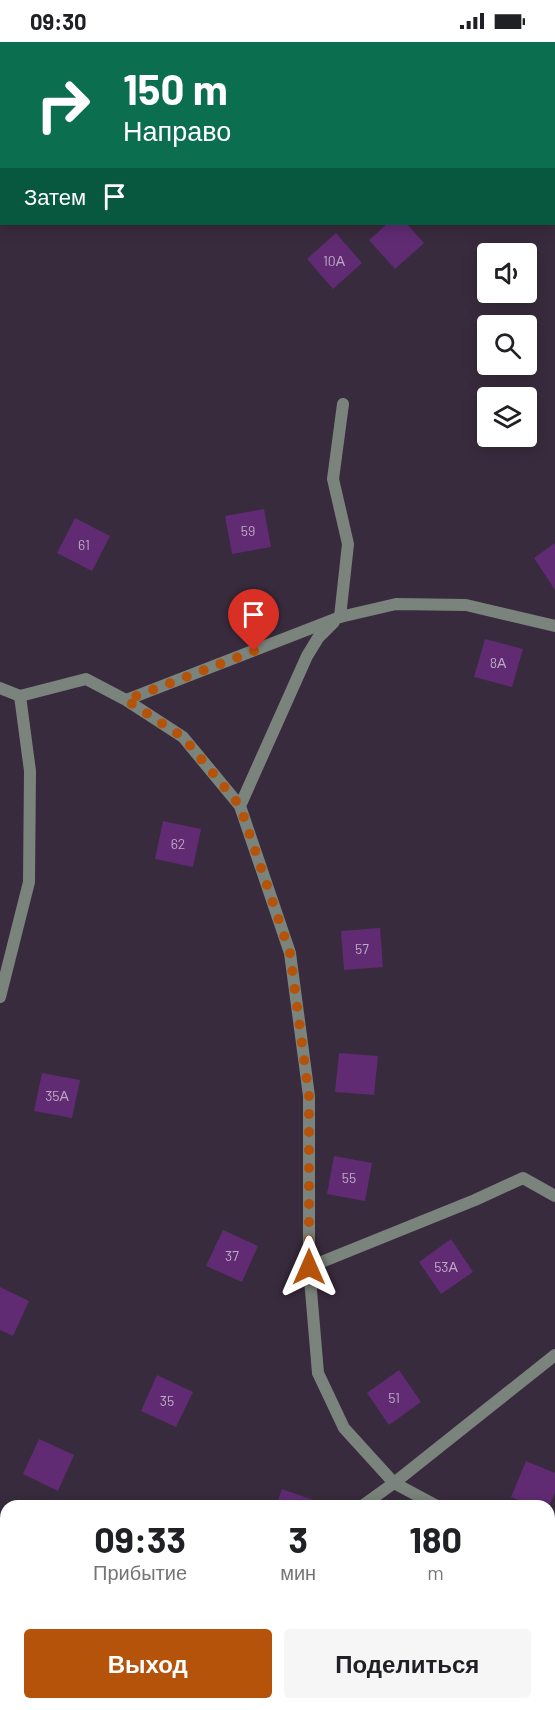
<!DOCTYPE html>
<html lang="ru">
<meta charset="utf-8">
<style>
:root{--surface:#fff;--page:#f6f6f6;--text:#202124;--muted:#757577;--accent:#b45309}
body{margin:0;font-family:Barlow,sans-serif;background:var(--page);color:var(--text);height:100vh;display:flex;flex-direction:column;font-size:22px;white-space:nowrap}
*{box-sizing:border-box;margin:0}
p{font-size:20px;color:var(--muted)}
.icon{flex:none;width:33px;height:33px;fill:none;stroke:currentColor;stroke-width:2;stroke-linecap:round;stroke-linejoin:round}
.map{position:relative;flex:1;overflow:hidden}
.panel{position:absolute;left:0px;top:1458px;width:555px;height:210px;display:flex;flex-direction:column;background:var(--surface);border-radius:18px 18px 0 0;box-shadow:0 3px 15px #0003}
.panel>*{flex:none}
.top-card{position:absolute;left:0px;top:0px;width:555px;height:183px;box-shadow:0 3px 15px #0003;background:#0b6e4f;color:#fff;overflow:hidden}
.buttons{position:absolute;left:477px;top:201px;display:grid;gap:12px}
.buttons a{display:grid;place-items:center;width:60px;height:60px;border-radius:6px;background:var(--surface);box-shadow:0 3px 15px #0003;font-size:30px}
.pin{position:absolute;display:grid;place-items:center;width:51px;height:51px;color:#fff;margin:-62px -26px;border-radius:50% 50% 50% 0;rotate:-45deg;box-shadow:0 0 6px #0007}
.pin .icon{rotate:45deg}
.me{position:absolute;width:66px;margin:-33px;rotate:0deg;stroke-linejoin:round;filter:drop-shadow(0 0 4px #0008)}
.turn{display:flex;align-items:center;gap:21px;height:126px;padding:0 24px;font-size:27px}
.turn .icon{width:78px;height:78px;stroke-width:2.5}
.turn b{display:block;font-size:42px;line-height:51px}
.then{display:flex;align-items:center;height:57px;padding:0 24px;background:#0003;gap:12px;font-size:22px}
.eta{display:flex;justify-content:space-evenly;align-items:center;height:102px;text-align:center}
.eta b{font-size:36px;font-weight:700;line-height:42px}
.button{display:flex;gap:12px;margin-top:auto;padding:12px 24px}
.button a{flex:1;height:69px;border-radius:6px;background:var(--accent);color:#fff;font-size:24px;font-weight:700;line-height:69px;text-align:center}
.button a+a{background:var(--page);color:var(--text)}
.status{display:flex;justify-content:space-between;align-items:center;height:42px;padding:0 30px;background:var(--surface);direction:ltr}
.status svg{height:16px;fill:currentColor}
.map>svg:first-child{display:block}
.building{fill:#602b73}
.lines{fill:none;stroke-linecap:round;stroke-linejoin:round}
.service{stroke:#7b847c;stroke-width:12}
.minor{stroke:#7b847c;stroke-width:12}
.route{stroke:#b45309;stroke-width:10;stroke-dasharray:0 18}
.labels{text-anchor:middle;stroke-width:4.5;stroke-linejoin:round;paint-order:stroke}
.number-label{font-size:14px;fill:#bda9c4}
</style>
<div class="status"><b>09:30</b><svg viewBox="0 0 49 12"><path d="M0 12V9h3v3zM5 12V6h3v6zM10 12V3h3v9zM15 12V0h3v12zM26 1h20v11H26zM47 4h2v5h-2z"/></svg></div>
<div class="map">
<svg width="555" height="1668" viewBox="0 0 555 1668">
<rect width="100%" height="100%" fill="#382b3d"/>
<path class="building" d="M387,182H407L424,201L395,227L369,198Z
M336,191L362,221L333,247L307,217Z
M264,467L271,505L232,512L225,474Z
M75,476L110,494L92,529L57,511Z
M555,501V548L534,516Z
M485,597L523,607L512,645L474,635Z
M163,779L201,787L193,825L155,817Z
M380,886L383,925L344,928L341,889Z
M339,1011L378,1014L374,1053L335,1050Z
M42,1031L80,1038L72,1076L34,1069Z
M334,1114L372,1121L365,1159L327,1152Z
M223,1188L258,1204L242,1240L206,1224Z
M451,1197L473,1230L441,1252L419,1220Z
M0,1245L29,1259L13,1294L0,1288Z
M399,1328L421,1360L389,1383L367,1351Z
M157,1333L193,1350L176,1385L141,1369Z
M39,1397L74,1413L58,1449L23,1432Z
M526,1419L555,1431V1451L549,1464H534L511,1455Z
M282,1447L319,1460L317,1464H276Z
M0,1543L6,1546V1589L0,1586Z
M0,1649L6,1652L0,1668Z"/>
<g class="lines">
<path class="service" d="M340,575L348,502L333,437L343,362
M0,955L29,840L30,729L20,654
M309,1225L475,1158L523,1136L555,1154
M394,1441L555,1313"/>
<path class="minor" d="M0,646L20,654L86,637L126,658L183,695L240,764L290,911L309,1054V1225L318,1331L344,1386L394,1441L437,1464
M126,658L340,575L396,562L466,563L555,584
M240,764L307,614L318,596L334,580
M362,1464L394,1441
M549,1524L555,1528
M276,1668L277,1662"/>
</g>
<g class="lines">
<path class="route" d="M254,609L126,658L183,695L240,764L290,911L309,1054V1225"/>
</g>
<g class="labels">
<g class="number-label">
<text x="334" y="224">10А</text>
<text x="248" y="494">59</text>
<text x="84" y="508">61</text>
<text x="498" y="626">8А</text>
<text x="178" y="807">62</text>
<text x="362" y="912">57</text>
<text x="57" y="1059">35А</text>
<text x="349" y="1141">55</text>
<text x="232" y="1219">37</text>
<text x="446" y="1230">53А</text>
<text x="394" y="1361">51</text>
<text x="167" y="1364">35</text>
</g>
</g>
</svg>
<div class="buttons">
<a><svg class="icon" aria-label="sound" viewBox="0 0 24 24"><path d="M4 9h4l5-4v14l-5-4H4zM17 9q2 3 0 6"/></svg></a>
<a><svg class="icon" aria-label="search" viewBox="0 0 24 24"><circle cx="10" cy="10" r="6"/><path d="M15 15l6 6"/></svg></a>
<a><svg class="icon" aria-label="layers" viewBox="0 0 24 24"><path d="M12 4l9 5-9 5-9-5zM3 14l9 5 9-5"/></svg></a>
</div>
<div class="pin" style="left:254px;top:609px;background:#d93025"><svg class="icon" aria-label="arrive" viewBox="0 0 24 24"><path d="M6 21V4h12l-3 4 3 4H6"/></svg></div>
<svg class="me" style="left:309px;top:1225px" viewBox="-20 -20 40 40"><path d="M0-17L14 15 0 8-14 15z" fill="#b45309" stroke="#fff" stroke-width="4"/></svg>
<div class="top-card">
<div class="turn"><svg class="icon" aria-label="right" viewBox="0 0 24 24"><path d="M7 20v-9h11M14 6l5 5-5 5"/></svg><div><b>150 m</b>Направо</div></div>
<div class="then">Затем<svg class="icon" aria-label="arrive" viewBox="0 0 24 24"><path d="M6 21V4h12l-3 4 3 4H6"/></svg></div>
</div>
<section class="panel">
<div class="eta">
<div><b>09:33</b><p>Прибытие</p></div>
<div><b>3</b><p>мин</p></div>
<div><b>180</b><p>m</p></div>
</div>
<div class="button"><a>Выход</a><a>Поделиться</a></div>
</section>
</div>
